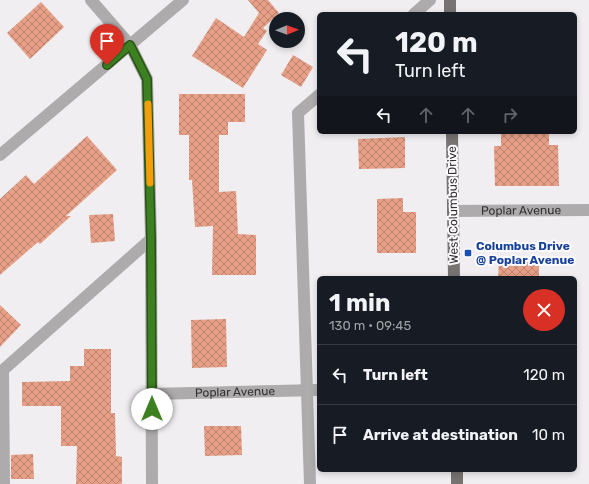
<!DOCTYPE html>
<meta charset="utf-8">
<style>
:root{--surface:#171b24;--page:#242831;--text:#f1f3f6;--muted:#9ea1a6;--line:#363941}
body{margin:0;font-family:Rubik,sans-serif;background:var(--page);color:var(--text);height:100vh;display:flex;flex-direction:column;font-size:15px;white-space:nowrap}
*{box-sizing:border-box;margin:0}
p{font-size:13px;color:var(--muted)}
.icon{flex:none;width:22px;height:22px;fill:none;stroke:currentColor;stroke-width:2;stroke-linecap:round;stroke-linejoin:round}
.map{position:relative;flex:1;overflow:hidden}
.details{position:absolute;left:317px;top:276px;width:260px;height:196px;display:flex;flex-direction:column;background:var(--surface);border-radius:6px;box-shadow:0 2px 6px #0003}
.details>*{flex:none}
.banner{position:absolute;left:317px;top:12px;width:260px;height:122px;border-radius:6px;box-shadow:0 2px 6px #0003;background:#171b24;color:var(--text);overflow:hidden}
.needle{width:26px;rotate:89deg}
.controls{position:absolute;left:269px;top:12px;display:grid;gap:8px}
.controls a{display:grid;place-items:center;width:36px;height:36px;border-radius:50%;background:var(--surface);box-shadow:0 2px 6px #0003;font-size:20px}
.pin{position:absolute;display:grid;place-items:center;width:34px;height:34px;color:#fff;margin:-41px -17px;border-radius:50% 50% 50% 0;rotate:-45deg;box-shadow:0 0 4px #0007}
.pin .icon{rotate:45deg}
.me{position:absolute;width:44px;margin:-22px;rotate:0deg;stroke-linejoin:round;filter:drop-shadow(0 0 3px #0008)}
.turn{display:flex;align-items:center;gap:14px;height:84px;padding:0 12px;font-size:18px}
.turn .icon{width:52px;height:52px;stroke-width:2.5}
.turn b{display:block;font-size:28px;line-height:34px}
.lanes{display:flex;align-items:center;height:38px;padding:0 12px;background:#0003;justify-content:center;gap:20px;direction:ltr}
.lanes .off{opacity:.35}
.round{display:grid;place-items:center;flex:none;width:42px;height:42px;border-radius:21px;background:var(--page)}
.headline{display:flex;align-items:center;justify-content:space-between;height:68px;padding:0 12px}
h1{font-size:24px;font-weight:700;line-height:30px}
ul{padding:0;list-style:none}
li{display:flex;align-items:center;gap:12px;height:60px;padding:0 12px;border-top:1px solid var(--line)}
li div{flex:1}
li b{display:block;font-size:15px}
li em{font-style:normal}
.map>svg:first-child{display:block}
.building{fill:url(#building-cross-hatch)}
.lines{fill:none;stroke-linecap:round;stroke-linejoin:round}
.minor{stroke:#adabab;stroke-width:12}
.major{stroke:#767372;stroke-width:12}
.route-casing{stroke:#285316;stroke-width:10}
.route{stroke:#3d8022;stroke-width:7}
.slow{stroke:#f59e0b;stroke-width:7}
.transit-dot{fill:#1a4fb4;stroke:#fefbfe;stroke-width:1.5}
.labels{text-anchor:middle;stroke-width:4;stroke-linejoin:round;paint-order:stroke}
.street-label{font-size:12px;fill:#333233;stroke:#fefbfe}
.transit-label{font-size:12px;font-weight:bold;fill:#164399;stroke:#fefbfe;text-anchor:start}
</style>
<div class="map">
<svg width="589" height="484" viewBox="0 0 589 484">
<defs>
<pattern id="building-cross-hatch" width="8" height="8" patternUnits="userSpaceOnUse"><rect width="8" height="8" fill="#e7a087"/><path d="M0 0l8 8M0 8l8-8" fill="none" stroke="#bc836f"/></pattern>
</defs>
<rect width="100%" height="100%" fill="#f0eef0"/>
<path class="building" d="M248,0H268L279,13L263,28L267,31L258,44L267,50L243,88L192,56L216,18L244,37L259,13Z
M41,2L64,27L30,59L7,33Z
M293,55L313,67L301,87L281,75Z
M179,94H245V122H228V135H219V192L236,191L238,234L256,235V275H212L213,226L195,227L192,180H189V135H179Z
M501,132H549V145H558L559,186H495L494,146H501Z
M87,136L117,170L66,216H71L40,244L38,242L0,275V199L26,175L34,184Z
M405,137V168L359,169L358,139Z
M403,198V212H416V253H377V199Z
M113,214L115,241L91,243L89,215Z
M499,261H539V278H498Z
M0,305L21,325L0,347Z
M226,319L227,367L192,368L191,320Z
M84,349H111V413H115L116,456L122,457V484H76L77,446H61V406H22V382L70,381V366H84Z
M204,426H241L242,455L205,456Z
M33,454L34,479H11V455Z"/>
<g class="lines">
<g class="minor">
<path d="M91,0L130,45L147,79L151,239L152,484"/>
<path d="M414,14L430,0"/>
<path d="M0,155L183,0"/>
<path id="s1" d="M453,211L589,210"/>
<path id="s2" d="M151,394L319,390"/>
<path d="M4,484L3,370L151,239"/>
<path d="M310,484L298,113L319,95"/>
</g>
<path class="major" d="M450,0V14
M452,132L454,278
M457,470V484"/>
</g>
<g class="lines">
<g class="route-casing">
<path id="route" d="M107,65L130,45L147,79L151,239L152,409"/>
</g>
<use href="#route" class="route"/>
<path class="slow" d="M148,104L150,183"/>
</g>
<rect class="transit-dot" x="464" y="249" width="8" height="8" rx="2"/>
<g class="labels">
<g class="street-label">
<text transform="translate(453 205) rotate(-91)" y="4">West Columbus Drive</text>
<text dy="4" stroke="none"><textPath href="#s1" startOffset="68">Poplar Avenue</textPath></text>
<text dy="4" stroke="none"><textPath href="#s2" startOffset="84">Poplar Avenue</textPath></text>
</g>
<g class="transit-label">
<text x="476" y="250">Columbus Drive<tspan x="476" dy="14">@ Poplar Avenue</tspan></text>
</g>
</g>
</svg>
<div class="controls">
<a><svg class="needle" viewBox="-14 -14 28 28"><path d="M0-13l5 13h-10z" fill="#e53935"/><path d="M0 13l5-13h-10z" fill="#9ea1a6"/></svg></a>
</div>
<div class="pin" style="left:107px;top:65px;background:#d93025"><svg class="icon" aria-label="arrive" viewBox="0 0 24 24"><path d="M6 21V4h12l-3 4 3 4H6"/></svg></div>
<svg class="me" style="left:152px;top:409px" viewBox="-20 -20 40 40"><circle r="19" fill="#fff"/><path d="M0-13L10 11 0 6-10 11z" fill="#3d8022"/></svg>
<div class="banner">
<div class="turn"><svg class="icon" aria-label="left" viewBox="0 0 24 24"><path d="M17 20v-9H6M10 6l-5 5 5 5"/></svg><div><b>120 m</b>Turn left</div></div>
<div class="lanes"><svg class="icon" aria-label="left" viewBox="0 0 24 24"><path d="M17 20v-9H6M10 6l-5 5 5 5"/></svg><svg class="icon off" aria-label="ahead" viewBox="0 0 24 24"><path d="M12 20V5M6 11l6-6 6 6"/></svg><svg class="icon off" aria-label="ahead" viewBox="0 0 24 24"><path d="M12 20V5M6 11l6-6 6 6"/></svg><svg class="icon off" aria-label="right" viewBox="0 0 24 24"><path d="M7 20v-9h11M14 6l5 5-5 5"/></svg></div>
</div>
<section class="details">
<div class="headline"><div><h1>1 min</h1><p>130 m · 09:45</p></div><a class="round" style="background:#d93025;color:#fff"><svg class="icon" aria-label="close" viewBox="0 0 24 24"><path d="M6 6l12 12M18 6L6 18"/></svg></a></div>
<ul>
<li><svg class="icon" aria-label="left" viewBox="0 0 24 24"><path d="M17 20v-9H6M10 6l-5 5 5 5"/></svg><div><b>Turn left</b></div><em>120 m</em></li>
<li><svg class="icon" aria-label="arrive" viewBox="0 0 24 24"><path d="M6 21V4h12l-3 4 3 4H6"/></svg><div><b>Arrive at destination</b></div><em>10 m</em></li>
</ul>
</section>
</div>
